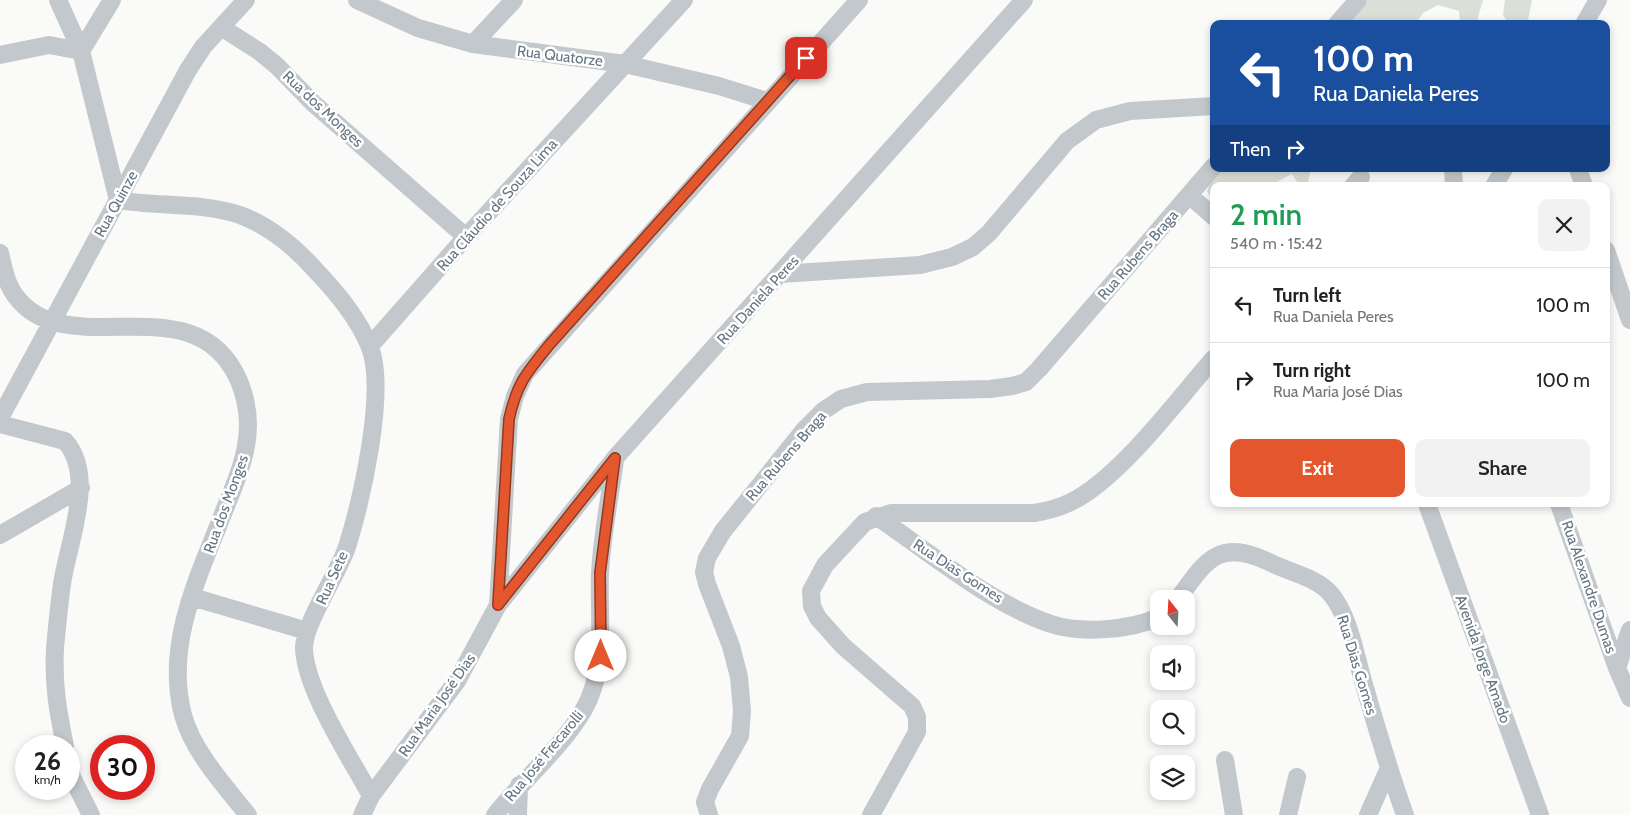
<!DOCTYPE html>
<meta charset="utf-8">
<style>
:root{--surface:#fff;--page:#f2f2f2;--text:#222;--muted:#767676;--line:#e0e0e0;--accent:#e4572e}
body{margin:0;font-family:Cabin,sans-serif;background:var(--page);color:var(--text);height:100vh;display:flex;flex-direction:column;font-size:19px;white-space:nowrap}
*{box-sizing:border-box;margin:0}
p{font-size:16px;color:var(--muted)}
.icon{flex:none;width:28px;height:28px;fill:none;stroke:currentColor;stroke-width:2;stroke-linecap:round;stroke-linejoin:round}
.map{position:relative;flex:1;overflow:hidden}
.details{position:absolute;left:1210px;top:182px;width:400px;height:325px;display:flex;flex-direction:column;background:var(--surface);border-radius:10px;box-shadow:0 2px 8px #0003}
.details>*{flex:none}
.banner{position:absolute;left:1210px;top:20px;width:400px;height:152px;border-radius:10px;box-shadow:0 2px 8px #0003;background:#1a4fa0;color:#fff;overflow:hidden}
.needle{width:32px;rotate:342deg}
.fabs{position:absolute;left:1150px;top:590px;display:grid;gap:10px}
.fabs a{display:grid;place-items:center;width:45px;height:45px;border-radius:10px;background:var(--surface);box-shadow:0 2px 8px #0003;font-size:25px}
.speed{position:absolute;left:15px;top:735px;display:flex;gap:10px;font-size:25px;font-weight:700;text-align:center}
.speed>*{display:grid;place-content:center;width:65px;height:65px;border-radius:50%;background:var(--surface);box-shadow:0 2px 8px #0003;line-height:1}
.speed small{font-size:12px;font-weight:400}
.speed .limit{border:8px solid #d22;background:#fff;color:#111}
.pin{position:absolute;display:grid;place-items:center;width:42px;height:42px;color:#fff;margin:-21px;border-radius:10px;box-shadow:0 2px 8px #0006}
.me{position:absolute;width:55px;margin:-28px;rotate:0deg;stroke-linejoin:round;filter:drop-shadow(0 0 4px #0008)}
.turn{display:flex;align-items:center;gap:18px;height:105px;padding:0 20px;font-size:22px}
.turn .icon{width:65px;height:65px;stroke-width:2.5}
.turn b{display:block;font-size:35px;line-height:42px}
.then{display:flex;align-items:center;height:48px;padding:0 20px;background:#0003;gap:10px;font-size:19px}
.round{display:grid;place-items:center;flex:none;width:52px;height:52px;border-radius:10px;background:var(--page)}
.head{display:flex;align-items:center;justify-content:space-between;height:85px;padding:0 20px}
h1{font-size:30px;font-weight:600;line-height:38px;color:#1e9e55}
.cta{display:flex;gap:10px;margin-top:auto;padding:10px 20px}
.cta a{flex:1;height:58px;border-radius:10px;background:var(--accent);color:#fff;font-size:20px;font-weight:600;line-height:58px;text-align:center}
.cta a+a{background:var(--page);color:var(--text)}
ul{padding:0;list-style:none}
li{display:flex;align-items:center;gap:15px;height:75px;padding:0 20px;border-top:1px solid var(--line)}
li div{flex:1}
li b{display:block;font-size:19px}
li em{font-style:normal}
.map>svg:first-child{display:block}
.green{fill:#dadfd7}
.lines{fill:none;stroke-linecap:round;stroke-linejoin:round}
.minor{stroke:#c3c8cc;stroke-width:18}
.route-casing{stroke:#94391e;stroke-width:12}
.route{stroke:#e4572e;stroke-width:9}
.labels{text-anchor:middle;stroke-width:5;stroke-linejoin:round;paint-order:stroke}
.street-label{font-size:15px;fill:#657683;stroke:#fff}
</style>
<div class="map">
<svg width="1630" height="815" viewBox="0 0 1630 815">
<rect width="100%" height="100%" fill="#fafaf8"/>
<path class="green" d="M1368,0H1483L1476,24H1460L1459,11L1438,5L1423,13L1415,24H1345Z
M1505,0H1532L1528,20L1520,24L1508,23L1503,15Z
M1219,169H1311L1307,186H1300L1292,174L1269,186H1214V204L1207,191L1213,176Z"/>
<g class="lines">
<path class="minor" d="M58,0L81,51L118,200
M357,0L418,28L473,44L625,64L719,86L767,101
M1337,24L1358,0
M1584,24L1598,0
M221,27L260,52L277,66L313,103L466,237
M473,44L514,0
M81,51L112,0
M0,55L49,45L81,51
M1453,169L1454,186
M1578,169L1584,186
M1353,186L1361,177
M1494,186L1504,169
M1189,195L1214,217
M118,200C158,207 201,202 240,215C270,226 298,250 319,274C338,294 358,319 369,345C388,388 361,502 347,547C338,574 303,625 304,649C306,691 350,757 371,796
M1606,250L1630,320
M0,253C3,265 5,278 11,289C59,372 194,276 239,381C262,436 236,478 217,529C193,588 166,651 183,715C193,752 225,786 248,815
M780,274L920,265L952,257L973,247L989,233L1067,141L1096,120L1130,111L1214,106
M370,346L466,237L684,0
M0,418L188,70L203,47L246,0
M0,424L65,441C97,477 68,542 62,584C59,605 57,627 55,648C53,685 58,711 65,746
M1427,504L1540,815
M1559,504L1617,668L1630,698
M876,516C929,552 991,604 1051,624C1081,634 1131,630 1159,617
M0,535L81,488
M192,597L307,631
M1178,599C1206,560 1219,538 1269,562C1288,572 1316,577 1330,593C1349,615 1355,653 1363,681C1376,726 1389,771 1405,815
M498,605L615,458L1024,0
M1617,668L1630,630
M1225,760L1234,815
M69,762L72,777L91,815
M362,815L371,796L457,681L498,605L509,419L515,396L525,374L859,0
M495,815C522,781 562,747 583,711C608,668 598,620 600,573C602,535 610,497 615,460
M518,815L519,785
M709,815L705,802L710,789L740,736L742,711L739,677L731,646L707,584L704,572L707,558L723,531L805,429L823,411L841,399L867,392L990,389L1012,386L1026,382L1039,369L1214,166
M871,815L917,732V717L912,706L843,646L818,618L812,606L811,591L825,565L865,522L891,513H1034C1047,511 1059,508 1071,502C1119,479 1177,400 1214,358
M1288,815L1297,777
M1368,815L1388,770"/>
</g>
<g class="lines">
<g class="route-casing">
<path id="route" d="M601,656L600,573L615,458L498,605L509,419C517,383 527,372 550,344L806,58"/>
</g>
<use href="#route" class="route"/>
</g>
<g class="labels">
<g class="street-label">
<text transform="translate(560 56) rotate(7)" y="5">Rua Quatorze</text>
<text transform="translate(323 109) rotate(43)" y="5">Rua dos Monges</text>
<text transform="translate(116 204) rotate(-61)" y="5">Rua Quinze</text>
<text transform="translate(497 205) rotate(-48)" y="5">Rua Cláudio de Souza Lima</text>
<text transform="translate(1138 255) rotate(-49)" y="5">Rua Rubens Braga</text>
<text transform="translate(758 300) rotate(-48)" y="5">Rua Daniela Peres</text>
<text transform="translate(786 456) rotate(-49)" y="5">Rua Rubens Braga</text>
<text transform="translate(226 504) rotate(-70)" y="5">Rua dos Monges</text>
<text transform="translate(958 571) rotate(33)" y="5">Rua Dias Gomes</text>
<text transform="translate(332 578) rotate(-66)" y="5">Rua Sete</text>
<text transform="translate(1589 587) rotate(71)" y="5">Rua Alexandre Dumas</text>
<text transform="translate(1483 659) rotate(70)" y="5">Avenida Jorge Amado</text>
<text transform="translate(1357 665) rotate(73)" y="5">Rua Dias Gomes</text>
<text transform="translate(437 705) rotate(-55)" y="5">Rua Maria José Dias</text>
<text transform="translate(544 756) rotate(-50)" y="5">Rua José Frecarolli</text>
</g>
</g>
</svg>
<div class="fabs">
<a><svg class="needle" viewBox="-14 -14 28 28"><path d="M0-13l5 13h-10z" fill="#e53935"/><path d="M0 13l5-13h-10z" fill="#767676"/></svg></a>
<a><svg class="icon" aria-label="sound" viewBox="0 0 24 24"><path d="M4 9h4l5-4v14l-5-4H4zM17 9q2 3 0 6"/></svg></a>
<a><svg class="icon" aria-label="search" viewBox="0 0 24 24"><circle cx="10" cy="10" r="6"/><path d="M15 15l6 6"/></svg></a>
<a><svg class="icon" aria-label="layers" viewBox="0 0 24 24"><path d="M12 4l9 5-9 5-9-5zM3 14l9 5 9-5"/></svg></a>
</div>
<div class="speed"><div>26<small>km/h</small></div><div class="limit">30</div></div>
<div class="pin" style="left:806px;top:58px;background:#d93025"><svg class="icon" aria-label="arrive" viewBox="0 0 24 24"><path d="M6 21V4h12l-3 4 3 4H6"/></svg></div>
<svg class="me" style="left:601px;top:656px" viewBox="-20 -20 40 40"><circle r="19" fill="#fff"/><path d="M0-13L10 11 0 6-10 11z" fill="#e4572e"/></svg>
<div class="banner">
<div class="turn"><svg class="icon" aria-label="left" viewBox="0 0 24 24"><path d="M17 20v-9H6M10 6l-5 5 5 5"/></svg><div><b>100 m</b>Rua Daniela Peres</div></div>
<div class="then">Then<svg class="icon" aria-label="right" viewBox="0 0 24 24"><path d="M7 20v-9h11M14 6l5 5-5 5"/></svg></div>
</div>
<section class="details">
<div class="head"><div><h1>2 min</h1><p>540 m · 15:42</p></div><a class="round"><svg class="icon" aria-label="close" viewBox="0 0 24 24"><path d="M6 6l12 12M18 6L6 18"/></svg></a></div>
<ul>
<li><svg class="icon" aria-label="left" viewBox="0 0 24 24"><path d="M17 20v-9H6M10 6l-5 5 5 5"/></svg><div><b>Turn left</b><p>Rua Daniela Peres</p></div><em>100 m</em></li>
<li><svg class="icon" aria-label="right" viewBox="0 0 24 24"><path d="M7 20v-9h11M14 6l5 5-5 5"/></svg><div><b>Turn right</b><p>Rua Maria José Dias</p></div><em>100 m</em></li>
</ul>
<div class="cta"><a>Exit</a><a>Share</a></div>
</section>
</div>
